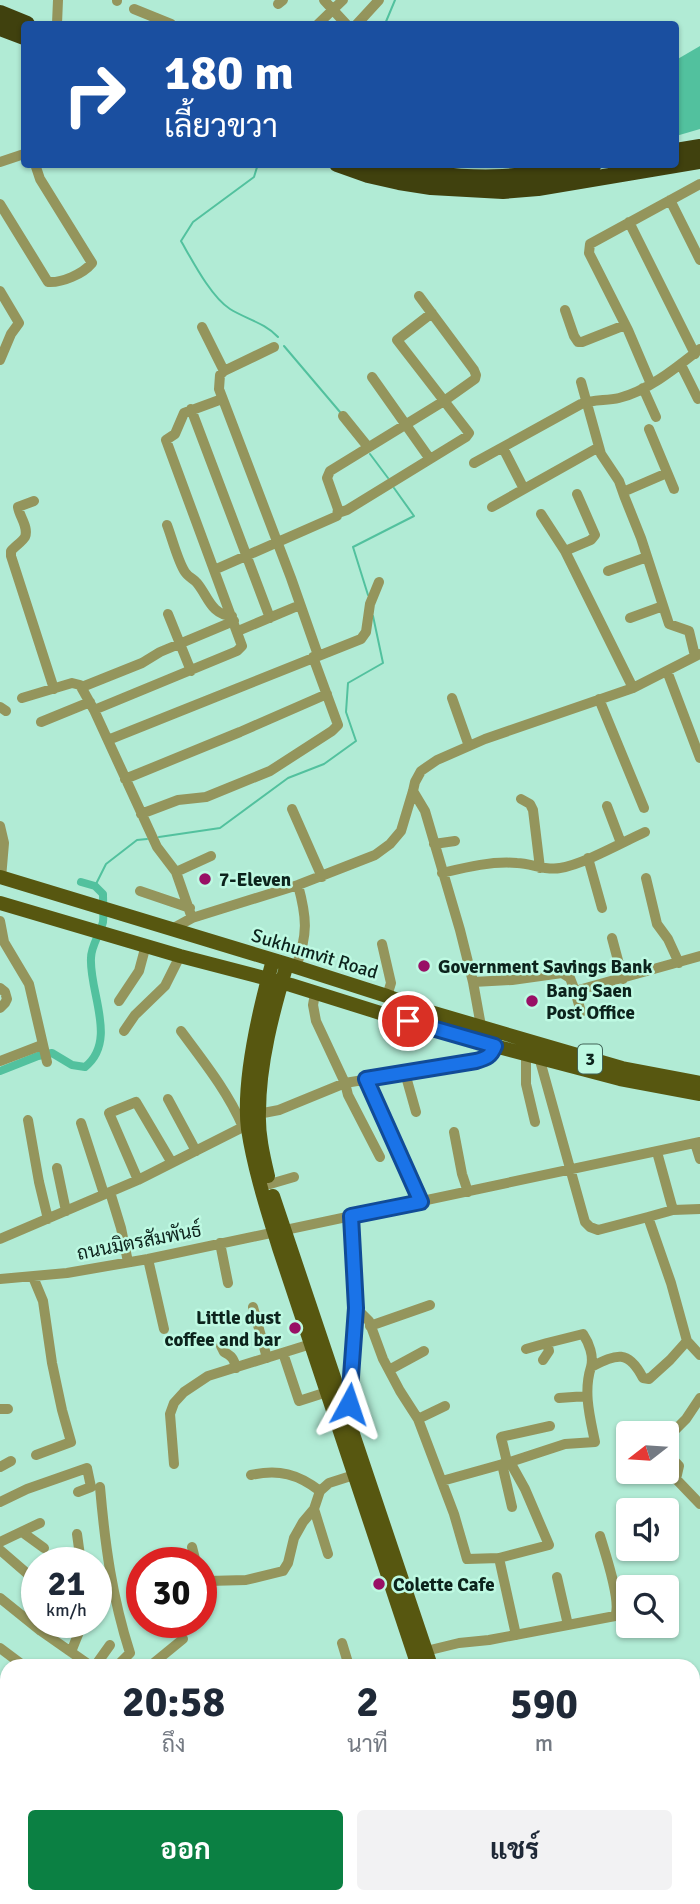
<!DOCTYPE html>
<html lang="th">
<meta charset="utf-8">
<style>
:root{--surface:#fff;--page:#f2f2f3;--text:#1f2937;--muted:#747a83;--accent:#0b8043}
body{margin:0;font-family:Signika,Sarabun,sans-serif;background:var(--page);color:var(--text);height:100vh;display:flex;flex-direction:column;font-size:26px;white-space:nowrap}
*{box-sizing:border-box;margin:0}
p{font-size:23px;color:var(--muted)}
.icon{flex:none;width:38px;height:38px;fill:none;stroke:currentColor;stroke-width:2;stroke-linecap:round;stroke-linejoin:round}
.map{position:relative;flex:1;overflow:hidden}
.side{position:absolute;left:0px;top:1659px;width:700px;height:245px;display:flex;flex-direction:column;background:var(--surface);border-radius:21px 21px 0 0;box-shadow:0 2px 5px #0004}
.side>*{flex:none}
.guide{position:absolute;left:21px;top:21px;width:658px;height:147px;border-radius:7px;box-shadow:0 2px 5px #0004;background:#1a4fa0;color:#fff;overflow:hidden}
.needle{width:46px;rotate:253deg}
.tools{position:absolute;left:616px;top:1421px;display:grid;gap:14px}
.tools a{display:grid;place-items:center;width:63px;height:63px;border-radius:7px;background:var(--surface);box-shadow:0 2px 5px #0004;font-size:35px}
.speed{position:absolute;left:21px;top:1547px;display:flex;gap:14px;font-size:35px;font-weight:700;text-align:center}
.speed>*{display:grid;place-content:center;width:91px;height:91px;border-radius:50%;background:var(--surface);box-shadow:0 2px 5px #0004;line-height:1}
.speed small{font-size:18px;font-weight:400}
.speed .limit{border:10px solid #d22;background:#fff;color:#111}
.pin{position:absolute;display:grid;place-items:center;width:60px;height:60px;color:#fff;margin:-30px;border:4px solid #fff;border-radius:50%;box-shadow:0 2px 7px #0007}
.me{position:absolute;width:77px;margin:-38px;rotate:5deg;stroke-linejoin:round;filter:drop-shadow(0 0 5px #0008)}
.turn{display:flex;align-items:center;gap:24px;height:147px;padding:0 28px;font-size:32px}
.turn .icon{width:91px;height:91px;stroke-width:2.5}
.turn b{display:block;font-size:49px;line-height:60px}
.eta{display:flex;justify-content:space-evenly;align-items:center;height:119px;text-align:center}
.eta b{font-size:42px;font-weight:700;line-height:49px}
.cta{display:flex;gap:14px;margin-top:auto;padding:14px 28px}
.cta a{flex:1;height:80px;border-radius:7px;background:var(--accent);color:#fff;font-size:28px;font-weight:700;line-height:80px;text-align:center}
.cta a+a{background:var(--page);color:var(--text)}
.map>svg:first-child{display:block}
.water{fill:#52c19e}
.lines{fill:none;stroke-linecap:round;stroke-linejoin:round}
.stream{stroke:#52c19e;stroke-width:2}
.canal{stroke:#52c19e;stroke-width:8}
.minor{stroke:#94955c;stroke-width:10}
.major{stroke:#575710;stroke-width:14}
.highway{stroke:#40410e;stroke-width:16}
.route-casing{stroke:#114b97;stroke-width:18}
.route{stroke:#1a73e8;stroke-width:12}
.poi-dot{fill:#981065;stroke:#bef9e2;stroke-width:2.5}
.labels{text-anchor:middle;stroke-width:5;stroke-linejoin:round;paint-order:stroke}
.shield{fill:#bef9e2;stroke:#416357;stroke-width:2}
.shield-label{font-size:18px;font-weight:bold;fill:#0c231c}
.poi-label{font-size:19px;font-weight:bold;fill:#0c231c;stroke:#bef9e2;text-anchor:start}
.street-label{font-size:19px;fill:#0c231c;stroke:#bef9e2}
</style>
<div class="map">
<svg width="700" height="1904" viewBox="0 0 700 1904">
<rect width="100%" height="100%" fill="#b1ebd5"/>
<path class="water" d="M700,46V129L676,136V60Z"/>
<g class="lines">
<path class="stream" d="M385,24L395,0
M258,164L254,177L193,222L181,241C192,260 211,297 230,309C246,319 265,323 278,337
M284,346L340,412
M370,454L388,478
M368,595L353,547L414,516L394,488
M159,837L220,828L288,778L324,764L356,741L346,712L348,683L383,663L373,616
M95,886L106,864L137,840L147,839"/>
<path class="canal" d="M0,1071L38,1056L52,1053L72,1065L85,1067C118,1041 89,992 91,958C91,946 100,934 103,922C104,913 103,903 103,894L95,886L81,882"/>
<path class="minor" d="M117,0V1
M324,0L346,24
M278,4L283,0
M134,9L171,24
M57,24L58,0
M318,24L343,0
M357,24L379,0
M0,162L24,154
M670,200L700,260
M0,204L48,282C62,283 83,274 92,263L40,179L35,164
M629,222L695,354
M0,291L19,323L11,334L0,360
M565,310L574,336L578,342H582L625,325
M202,327L224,371
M274,347L224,371L220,375L219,389L291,578L318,655
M681,365L698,399
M372,377L430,459
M581,382L601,454L619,481L625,498L641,538L669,624L689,631L695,656
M651,384L628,330L589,253L590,244L700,184
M643,388L656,417
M191,409L270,618
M343,416L368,447
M649,429L674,489
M503,448L524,489
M474,463L581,404C593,399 606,401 619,398C648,391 677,367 700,349
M623,492L667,473
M34,501L18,507C19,516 29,527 25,537C22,542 15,546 11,551V556L54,689
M492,507L599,447
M338,513L347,510L466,437L469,433L397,340L432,313
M541,514L565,551L633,688
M167,525C172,538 178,562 185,572C188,577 194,579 197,583C208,596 211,615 232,616
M565,551L591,540L595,535L577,494
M214,570L337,516L338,509L327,478L330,471L444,401L475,379L476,375L474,370L419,296
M608,571L647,557
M168,614L191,671
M630,618L663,606
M238,631L300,605
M667,671L700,758
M82,687L142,663L160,652L234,621
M22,698L72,683L80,685L94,710L157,847L176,872L192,918
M452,698L469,746
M599,699L644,808
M0,707L6,711
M94,710L237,651L242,646L166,440L175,434L184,413L222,399
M41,722L90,702
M108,740L361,639L366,632L370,604L379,582
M125,779L240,732L327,694
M413,791L425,811L460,930L473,982L481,1026
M521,799L530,804L533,810L540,868
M607,806L621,843
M292,809L322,877
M141,814L178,800L206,797L270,771L332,731L338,725L313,657
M0,826L4,843L1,878
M434,844L455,841
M588,858L602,908
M176,872L211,856
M442,873C467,867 491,861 517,863C531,863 545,871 560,868C584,864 621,843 645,832
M646,878L657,924L668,939L679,963
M140,891L190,908
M0,921L4,942L29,984L47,1062
M172,929L192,918L298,885L375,855L390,844L401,831L413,791L415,782L421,771L437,760L485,739L633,688L700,654
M612,938L623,979
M382,944L391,983L387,996
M296,967C308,934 307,918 298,885
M473,982L512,980L562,973L570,978L575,991L700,956
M0,988L5,992L7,999L5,1003L0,1008
M575,991L581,1012
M315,994L313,1005L316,1021L345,1083L348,1095L380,1157
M119,1001L139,971L146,945
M124,1031L135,1015L165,986L180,956
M181,1031C204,1062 228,1092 243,1127
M526,1054V1084L535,1122
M539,1057L585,1222L590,1227L598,1230L648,1217
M0,1061L42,1045
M405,1073L416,1112
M366,1079L421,1202
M168,1099L196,1151
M258,1114L279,1110L345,1083L436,1068L486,1058L491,1054L495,1046
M28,1120L39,1182L48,1219
M81,1123L104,1194
M454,1132L462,1174L468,1192
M695,1143L700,1159
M657,1152L673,1210
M57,1168L66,1211
M138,1180L109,1113L136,1102L172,1163
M270,1184L294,1177
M110,1192L121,1228L128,1262
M700,1209L673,1210L648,1217L671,1283L687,1341L700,1355
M0,1239L138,1180L243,1127H248
M220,1243L228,1283
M148,1259L164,1329
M33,1277L43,1301L52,1363L62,1410L71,1442L36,1455
M0,1279L67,1273L148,1259L700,1142
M253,1307L267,1358
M356,1308L369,1321L383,1359L400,1391L418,1419L454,1514L467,1559L499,1558L549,1545L525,1489L510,1462
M370,1326L430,1305
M547,1343L583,1334C589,1343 594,1356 591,1367
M221,1346L224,1352C232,1356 234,1359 236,1368
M526,1349L547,1343L549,1351L543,1360
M283,1353L299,1401L327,1392
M389,1370L424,1351
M559,1398L587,1396
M0,1409H8
M348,1415L351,1389L356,1308L351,1216
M418,1419L445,1406
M667,1438L686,1419L700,1398
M667,1453L679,1466L676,1479L700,1504
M507,1462L501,1437L550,1426
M174,1464L170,1414L174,1403L184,1392L208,1376L311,1344
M502,1464L512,1507
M0,1467L11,1461
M251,1475C279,1469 298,1474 320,1491
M442,1481L510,1462L565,1444L595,1442C590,1417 583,1392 591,1367C617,1354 628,1349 643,1378L649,1379L670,1360L687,1341
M100,1487C105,1545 112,1597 130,1653L117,1666
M0,1502L27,1489L87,1468L91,1487L78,1492
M314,1509L328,1554
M22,1532L44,1548
M77,1534L81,1563
M0,1542L40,1523
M192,1547L196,1563
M0,1550L37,1582
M499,1558L516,1635
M557,1577L568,1625
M201,1584L208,1581L246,1580L283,1571L288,1563L294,1538L303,1522L314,1509L320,1491L329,1483L354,1475
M0,1598L41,1631L91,1666
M342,1643L349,1666
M0,1648L24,1666
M426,1651L459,1643L489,1640L615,1616C622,1602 605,1553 600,1536
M71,1652L83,1622
M587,1665V1666
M95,1666L110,1645
M150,1666L183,1639
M0,1695L7,1701
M693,1741L700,1735
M0,1761L7,1752
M0,1818L7,1828
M693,1850L700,1846
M0,1863L7,1855
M0,1892L14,1904
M304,1897L308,1904
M357,1897L361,1904
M407,1897L412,1904
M605,1897L609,1904
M32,1904L38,1897
M233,1904L240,1897"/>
<path class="major" d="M0,877L287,964L387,996L427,1011L622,1068L700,1083
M0,903L180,956L291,985L393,1017L487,1044L620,1079L700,1094
M273,960C260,1007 242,1081 248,1129C254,1169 267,1209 279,1248L418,1666
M268,1176C263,1155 258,1133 259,1112C259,1063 273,1011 287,964
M273,1196L431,1666
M496,1897L498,1904
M509,1897L512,1904"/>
<path class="highway" d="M0,13L27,24
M0,28L24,37
M676,151L700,147
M337,164L368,175L399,182L431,187L503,191L538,188L700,161
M380,164C418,173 464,179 503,177C534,175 564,169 594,164"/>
</g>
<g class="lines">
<g class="route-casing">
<path id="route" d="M349,1404L356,1308L351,1216L421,1202L366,1079L476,1061C487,1058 491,1056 495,1046L408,1021"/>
</g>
<use href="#route" class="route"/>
</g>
<g class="poi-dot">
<circle cx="205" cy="879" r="7"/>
<circle cx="424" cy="966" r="7"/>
<circle cx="532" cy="1001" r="7"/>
<circle cx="295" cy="1328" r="7"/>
<circle cx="379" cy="1584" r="7"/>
</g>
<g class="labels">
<rect class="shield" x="578" y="1044.5" width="24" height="29" rx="5"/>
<g class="shield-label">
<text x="590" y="1065">3</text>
</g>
<g class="poi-label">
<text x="219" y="886">7-Eleven</text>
<text x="438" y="973">Government Savings Bank</text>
<text x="546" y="997">Bang Saen<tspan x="546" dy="22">Post Office</tspan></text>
<text x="281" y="1324" text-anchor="end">Little dust<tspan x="281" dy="22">coffee and bar</tspan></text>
<text x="393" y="1591">Colette Cafe</text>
</g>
<g class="street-label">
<text transform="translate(315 953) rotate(17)" y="7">Sukhumvit Road</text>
<text transform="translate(139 1241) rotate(-11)" y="7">ถนนมิตรสัมพันธ์</text>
</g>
</g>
</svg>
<div class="tools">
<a><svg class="needle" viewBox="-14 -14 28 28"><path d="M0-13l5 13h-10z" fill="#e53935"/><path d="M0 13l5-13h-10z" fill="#747a83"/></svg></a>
<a><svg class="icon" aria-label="sound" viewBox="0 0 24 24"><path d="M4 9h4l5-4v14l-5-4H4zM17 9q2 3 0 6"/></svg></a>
<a><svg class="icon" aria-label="search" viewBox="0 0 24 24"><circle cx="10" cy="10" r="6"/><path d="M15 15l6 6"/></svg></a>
</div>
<div class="speed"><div>21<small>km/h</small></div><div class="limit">30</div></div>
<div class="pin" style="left:408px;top:1021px;background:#d93025"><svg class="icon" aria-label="arrive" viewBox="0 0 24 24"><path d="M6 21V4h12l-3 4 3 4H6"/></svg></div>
<svg class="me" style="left:349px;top:1404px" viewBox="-20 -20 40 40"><path d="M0-17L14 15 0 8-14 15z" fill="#1a73e8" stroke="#fff" stroke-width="4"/></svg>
<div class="guide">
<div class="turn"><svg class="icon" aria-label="right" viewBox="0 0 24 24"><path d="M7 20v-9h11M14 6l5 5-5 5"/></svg><div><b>180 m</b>เลี้ยวขวา</div></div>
</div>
<section class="side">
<div class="eta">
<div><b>20:58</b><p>ถึง</p></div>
<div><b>2</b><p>นาที</p></div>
<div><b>590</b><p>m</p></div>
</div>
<div class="cta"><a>ออก</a><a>แชร์</a></div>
</section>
</div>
